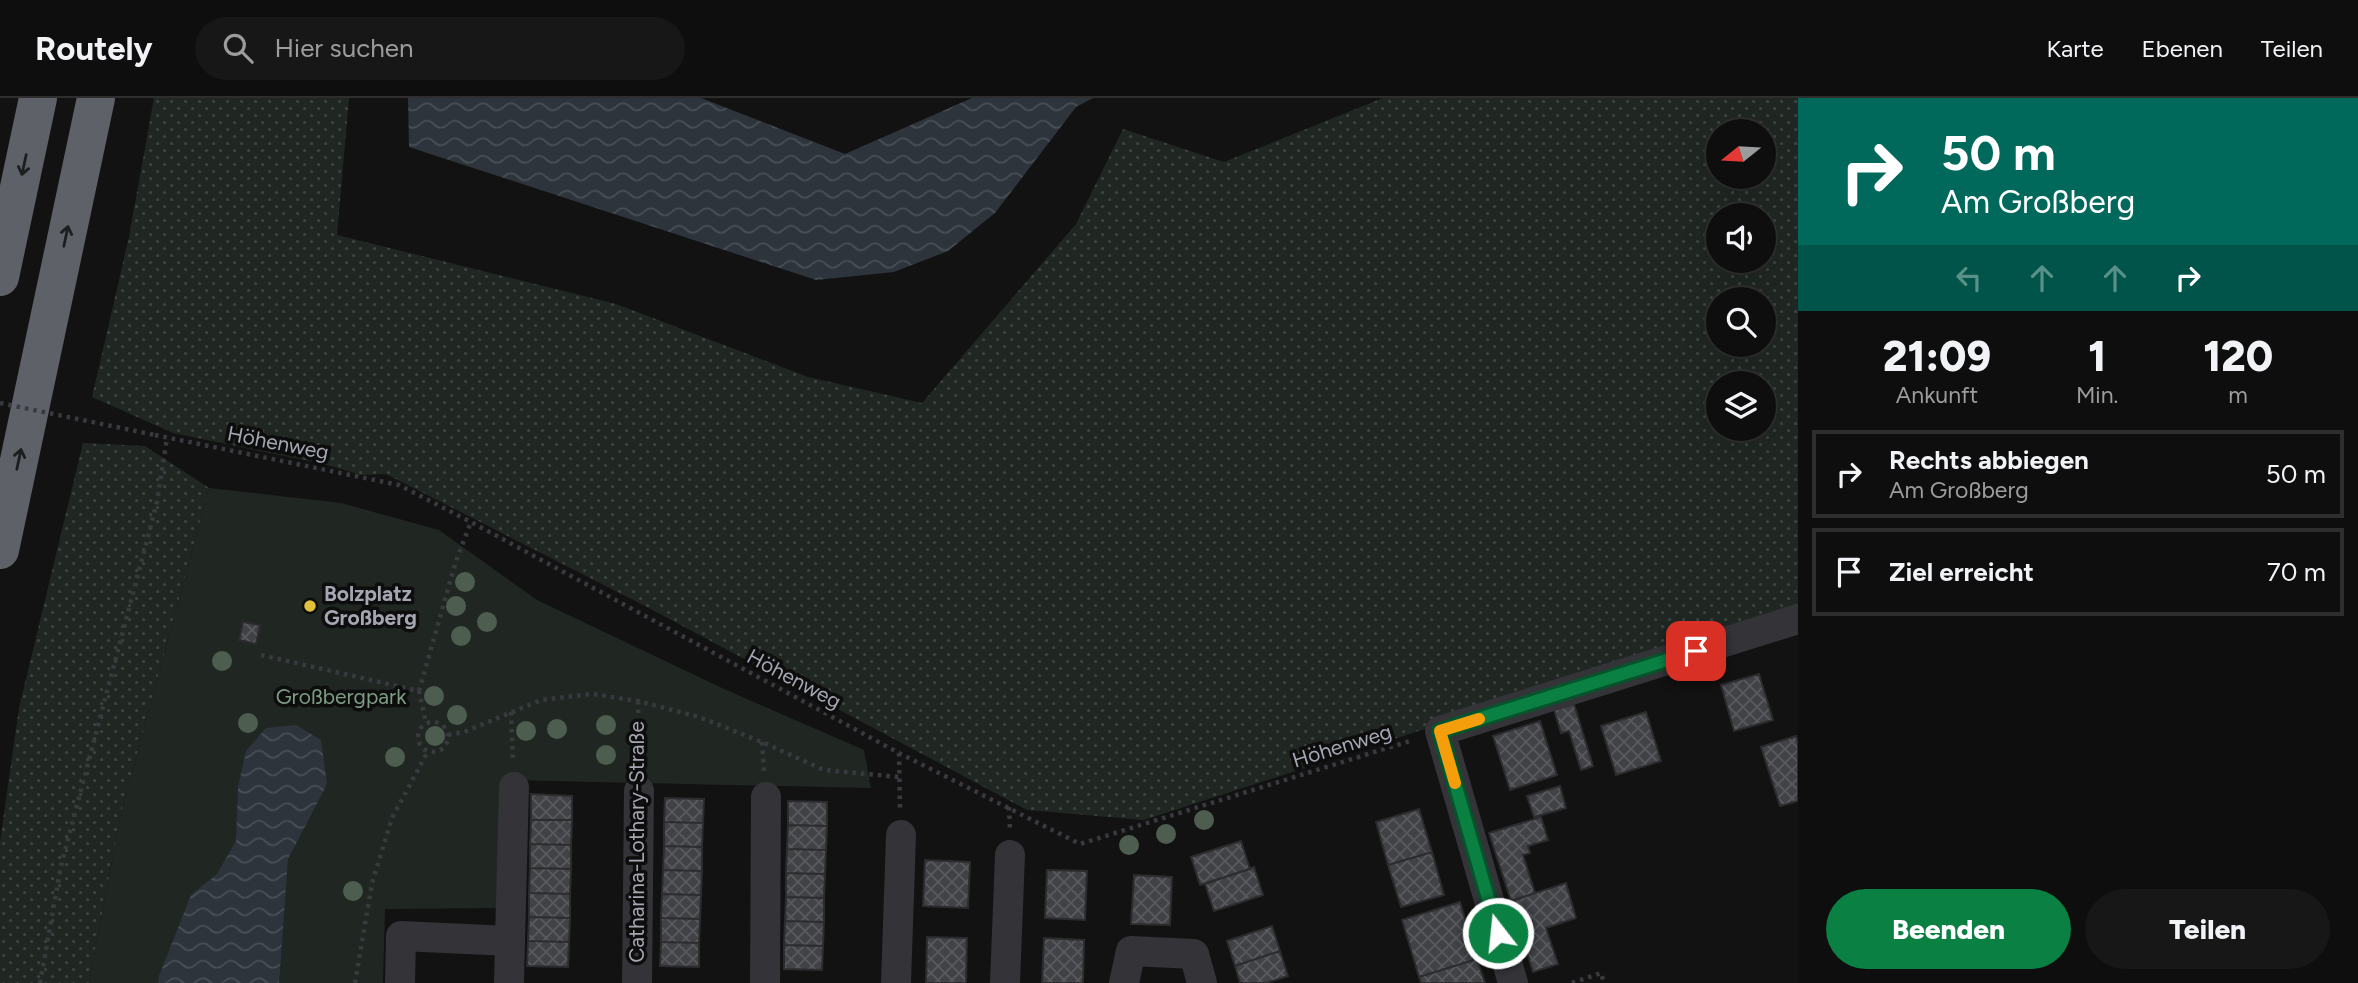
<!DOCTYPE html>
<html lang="de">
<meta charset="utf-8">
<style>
:root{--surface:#0e0e0e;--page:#171717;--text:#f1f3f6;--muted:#9b9c9e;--line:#2e2e2e;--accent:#0b8043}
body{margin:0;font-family:Figtree,sans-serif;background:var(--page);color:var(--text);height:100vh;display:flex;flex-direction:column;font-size:26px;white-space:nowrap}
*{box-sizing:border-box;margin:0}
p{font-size:23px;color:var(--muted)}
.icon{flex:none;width:38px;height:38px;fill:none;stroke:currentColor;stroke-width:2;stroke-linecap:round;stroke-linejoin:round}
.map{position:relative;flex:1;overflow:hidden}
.side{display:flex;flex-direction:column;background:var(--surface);width:560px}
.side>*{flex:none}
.top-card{background:#00695c;color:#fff;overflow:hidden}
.needle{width:46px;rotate:252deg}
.tools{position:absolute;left:1706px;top:21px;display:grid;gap:14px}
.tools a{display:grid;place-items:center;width:70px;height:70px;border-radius:50%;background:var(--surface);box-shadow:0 7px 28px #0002,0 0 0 2px var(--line);font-size:35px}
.pin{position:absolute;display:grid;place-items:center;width:60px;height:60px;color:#fff;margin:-30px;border-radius:14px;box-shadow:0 4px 10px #0006}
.me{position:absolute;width:77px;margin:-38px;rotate:344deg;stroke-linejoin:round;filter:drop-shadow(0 0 5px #0008)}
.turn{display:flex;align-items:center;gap:24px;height:147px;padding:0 28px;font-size:32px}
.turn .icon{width:91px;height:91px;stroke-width:2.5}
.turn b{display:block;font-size:49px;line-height:60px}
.lanes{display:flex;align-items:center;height:66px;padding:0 28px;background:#0003;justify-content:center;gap:35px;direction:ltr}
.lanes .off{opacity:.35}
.eta{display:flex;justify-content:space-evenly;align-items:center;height:119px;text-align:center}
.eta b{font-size:42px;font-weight:800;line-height:49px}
.primary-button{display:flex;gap:14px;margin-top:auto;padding:14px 28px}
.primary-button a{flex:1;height:80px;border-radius:42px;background:var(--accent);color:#fff;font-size:28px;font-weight:800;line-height:80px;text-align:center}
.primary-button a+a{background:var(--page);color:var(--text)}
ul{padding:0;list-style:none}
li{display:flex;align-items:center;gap:21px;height:88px;margin:0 14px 10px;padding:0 14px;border:4px solid var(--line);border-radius:0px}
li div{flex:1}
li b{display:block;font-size:26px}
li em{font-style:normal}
header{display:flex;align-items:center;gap:42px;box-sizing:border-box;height:98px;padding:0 35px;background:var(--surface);border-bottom:2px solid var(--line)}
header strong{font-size:33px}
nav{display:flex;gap:38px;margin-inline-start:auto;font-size:24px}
.search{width:490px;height:63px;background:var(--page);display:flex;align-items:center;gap:18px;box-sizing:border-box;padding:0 24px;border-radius:38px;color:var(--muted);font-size:26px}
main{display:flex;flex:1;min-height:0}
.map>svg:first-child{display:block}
.grass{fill:url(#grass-dots);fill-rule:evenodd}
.park{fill:#202722}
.water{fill:url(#water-waves)}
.building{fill:url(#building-cross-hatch);stroke:#2c2c2f;stroke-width:2}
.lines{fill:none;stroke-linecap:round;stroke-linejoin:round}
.path{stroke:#393a3f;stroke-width:4.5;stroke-dasharray:3.5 5;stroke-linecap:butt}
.minor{stroke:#333338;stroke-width:30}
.motorway{stroke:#5f6168;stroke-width:38}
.path-bridge{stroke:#393a3f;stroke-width:4.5;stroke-dasharray:3.5 5;stroke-linecap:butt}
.tree{fill:#4d5e51}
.oneway{stroke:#1d1e20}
.route-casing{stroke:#07532c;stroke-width:18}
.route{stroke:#0b8043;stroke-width:12}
.slow{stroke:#f59e0b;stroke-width:12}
.poi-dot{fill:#e1c03c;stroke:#0d0d0e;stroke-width:2.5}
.labels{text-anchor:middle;stroke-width:7;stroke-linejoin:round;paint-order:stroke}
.street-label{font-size:21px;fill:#a4a7b2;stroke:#0d0d0e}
.poi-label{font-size:21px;font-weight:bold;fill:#a4a7b2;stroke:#0d0d0e;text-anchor:start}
.park-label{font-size:21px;fill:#7d9c83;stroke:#0d0d0e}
</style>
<header>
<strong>Routely</strong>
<div class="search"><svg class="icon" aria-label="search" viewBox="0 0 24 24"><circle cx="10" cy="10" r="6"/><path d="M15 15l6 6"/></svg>Hier suchen</div>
<nav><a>Karte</a><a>Ebenen</a><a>Teilen</a></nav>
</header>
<main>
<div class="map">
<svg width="1798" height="885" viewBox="0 0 1798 885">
<defs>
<pattern id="grass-dots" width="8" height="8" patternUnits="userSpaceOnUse" patternTransform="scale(1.75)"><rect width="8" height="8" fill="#202722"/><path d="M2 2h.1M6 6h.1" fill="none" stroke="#3d4440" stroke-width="1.8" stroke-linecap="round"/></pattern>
<pattern id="water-waves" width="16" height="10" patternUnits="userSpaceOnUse" patternTransform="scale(1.75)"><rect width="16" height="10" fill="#2e343c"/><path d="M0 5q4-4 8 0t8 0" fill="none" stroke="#494f56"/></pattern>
<pattern id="building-cross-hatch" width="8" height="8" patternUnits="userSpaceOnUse" patternTransform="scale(1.75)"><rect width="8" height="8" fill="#414246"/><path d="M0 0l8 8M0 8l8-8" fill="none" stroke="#595a5e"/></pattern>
</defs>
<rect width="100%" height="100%" fill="#121213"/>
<path class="grass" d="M154,0H349L337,137L616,206L808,279L922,305L1076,126L1123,31L1224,64L1383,0H1798V510L1144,722L1027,712L647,509L386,376L361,377L324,366L173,335L92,299L129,139ZM1718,33H1764V79H1718ZM1718,117H1764V163H1718ZM1718,201H1764V247H1718ZM1718,285H1764V331H1718Z
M83,345L145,348L209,390L121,716L89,885H0V744L19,610Z"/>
<path class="park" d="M209,390L341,405L439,432L537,502L724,591L864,652L871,690L504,682L500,810L385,811L383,885H89L121,716Z"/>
<path class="water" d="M408,0H701L845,56L972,0H1093L1076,9L995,115L948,153L894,174L816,182L409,49Z
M296,627L321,642L327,686L288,761L279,885H158L159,878L191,797L217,776L236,743L238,690L246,653L266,630Z"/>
<path class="building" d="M243,524L260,527L256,546L239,542Z
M1759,576L1773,622L1734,633L1721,587Z
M1574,606L1593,668L1581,672L1569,633L1561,635L1554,612Z
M1646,614L1661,663L1616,677L1601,628Z
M1540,623L1557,677L1510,692L1493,638Z
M1796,638L1798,644V703L1780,708L1761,649Z
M1560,688L1566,710L1534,719L1527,698Z
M531,696L572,698V722H531Z
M665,700L704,701L703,725L664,724Z
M788,703L827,704V728L788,727Z
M1419,711L1432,754L1388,767L1376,724Z
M1541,719L1548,742L1528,748L1530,755L1523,757L1535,795L1511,803L1489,735Z
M531,722H572L571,747L530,746Z
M664,724L703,725L702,749L664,748Z
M788,727L827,728L826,752L787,751Z
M1241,743L1250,771L1200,787L1191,759Z
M530,746L571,747V771L530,770Z
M664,748L702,749V773L663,772Z
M787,751L826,752L825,776L786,775Z
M1432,754L1444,797L1401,809L1388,767Z
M925,762L970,764L968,810L923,808Z
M1254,769L1263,797L1214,813L1205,786Z
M530,770L571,771L570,796L529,795Z
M663,772L702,773L701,797L662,796Z
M1047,772L1087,773L1085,822L1045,820Z
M786,775L825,776L824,800L786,799Z
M1134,777L1172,779L1170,827L1131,826Z
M1566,785L1576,820L1546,830L1558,866L1533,874L1511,803Z
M529,795L570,796V820L529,819Z
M662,796L701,797L700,821L661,820Z
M786,799L824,800V824L785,823Z
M1460,804L1477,861L1419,879L1402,822Z
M529,819L570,820L569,844L528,843Z
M661,820L700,821L699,845L661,844Z
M785,823L824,824L823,848L784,847Z
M1272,828L1280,853L1235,868L1227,843Z
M927,839L967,840L966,885H926Z
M1044,840L1084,842L1083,885H1042Z
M528,843L569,844L568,869L527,868Z
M661,844L699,845V869L660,868Z
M784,847L823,848L822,872L784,871Z
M1280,853L1288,878L1266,885H1240L1235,868Z
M1477,861L1485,885H1421L1419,879Z"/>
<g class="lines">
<path class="path" d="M155,337L399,387L471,424L899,655L1080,746L1413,642
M261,557L419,593L426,625
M419,593L456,463L471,424
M638,603L639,667
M511,614L513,664
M418 639a15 15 0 1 1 30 0a15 15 0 1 1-30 0Z
M448,637L464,634L541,602L592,596L638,603L699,619L762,644L824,672L899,679
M762,644L764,674
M899,655L900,712
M1009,709L1010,732
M40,885L61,768L157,404L167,340
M355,885L372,785L392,720L428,653
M1572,885L1601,875L1604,885"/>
<path class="minor" d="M510,843L514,689
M400,885L401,838L510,843L509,885
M637,885L639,693
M765,885L766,699
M896,885L901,737
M1005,885L1010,757
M1124,885L1131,853L1194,856L1202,885
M1513,885L1440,633L1798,521"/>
<path class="motorway" d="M0,179L38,0
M0,452L96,0"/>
<path class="path-bridge" d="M0,305L155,337"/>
</g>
<g class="tree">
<circle cx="465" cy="484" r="10"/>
<circle cx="456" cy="508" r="10"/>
<circle cx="487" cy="524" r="10"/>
<circle cx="461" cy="538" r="10"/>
<circle cx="222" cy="563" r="10"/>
<circle cx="434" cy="598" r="10"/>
<circle cx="457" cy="617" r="10"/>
<circle cx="248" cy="625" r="10"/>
<circle cx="606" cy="627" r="10"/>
<circle cx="557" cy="631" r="10"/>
<circle cx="526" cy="633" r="10"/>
<circle cx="435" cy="638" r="10"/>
<circle cx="606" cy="657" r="10"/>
<circle cx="395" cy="659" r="10"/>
<circle cx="1204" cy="722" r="10"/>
<circle cx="1166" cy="736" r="10"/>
<circle cx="1129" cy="747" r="10"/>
<circle cx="353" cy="793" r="10"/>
</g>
<defs><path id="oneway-shaft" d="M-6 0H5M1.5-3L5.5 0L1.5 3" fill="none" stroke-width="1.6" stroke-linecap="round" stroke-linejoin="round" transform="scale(1.75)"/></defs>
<g class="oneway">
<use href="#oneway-shaft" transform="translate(24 67) rotate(102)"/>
<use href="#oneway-shaft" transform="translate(66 138) rotate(-78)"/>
<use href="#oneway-shaft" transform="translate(19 361) rotate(-78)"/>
</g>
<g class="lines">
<g class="route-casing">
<path id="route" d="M1498,835L1440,633L1696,553"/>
</g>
<use href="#route" class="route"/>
<path class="slow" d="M1455,685L1440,633L1479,621"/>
</g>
<circle class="poi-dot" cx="310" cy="508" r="7"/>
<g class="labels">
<g class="street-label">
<text transform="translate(278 345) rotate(11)" y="7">Höhenweg</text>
<text transform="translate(794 581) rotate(28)" y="7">Höhenweg</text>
<text transform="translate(1342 648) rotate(-17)" y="7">Höhenweg</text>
<text transform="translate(637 744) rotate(-90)" y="7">Catharina-Lothary-Straße</text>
</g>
<g class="poi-label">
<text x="324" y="503">Bolzplatz<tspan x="324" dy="24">Großberg</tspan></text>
</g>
<g class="park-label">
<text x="341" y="606">Großbergpark</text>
</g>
</g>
</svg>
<div class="tools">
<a><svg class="needle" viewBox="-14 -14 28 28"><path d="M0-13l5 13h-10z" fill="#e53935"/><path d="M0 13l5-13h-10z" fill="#9b9c9e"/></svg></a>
<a><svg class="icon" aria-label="sound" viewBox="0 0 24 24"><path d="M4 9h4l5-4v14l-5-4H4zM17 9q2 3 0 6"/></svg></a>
<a><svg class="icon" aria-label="search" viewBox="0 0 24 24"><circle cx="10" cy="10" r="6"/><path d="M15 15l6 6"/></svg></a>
<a><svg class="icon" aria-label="layers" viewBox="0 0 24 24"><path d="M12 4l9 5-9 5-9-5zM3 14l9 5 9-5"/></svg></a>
</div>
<div class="pin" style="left:1696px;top:553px;background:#d93025"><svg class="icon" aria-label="arrive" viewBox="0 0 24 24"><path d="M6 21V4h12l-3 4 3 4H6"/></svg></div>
<svg class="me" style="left:1498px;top:835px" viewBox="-20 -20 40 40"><circle r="17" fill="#0b8043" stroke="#fff" stroke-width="3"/><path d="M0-11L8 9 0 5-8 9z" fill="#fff"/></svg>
</div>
<section class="side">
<div class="top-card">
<div class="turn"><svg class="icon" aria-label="right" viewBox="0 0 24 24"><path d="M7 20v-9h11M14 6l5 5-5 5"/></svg><div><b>50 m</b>Am Großberg</div></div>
<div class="lanes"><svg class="icon off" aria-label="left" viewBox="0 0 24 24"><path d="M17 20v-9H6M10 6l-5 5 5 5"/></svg><svg class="icon off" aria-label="ahead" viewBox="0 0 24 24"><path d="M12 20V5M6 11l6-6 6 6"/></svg><svg class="icon off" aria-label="ahead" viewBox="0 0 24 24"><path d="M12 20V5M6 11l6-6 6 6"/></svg><svg class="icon" aria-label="right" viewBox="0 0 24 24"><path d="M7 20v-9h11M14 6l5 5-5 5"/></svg></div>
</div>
<div class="eta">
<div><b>21:09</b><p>Ankunft</p></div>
<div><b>1</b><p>Min.</p></div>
<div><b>120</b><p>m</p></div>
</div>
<ul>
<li><svg class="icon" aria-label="right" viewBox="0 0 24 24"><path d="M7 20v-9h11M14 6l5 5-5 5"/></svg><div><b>Rechts abbiegen</b><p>Am Großberg</p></div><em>50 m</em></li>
<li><svg class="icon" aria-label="arrive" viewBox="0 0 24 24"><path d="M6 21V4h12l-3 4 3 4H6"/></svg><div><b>Ziel erreicht</b></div><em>70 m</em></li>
</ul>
<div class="primary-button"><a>Beenden</a><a>Teilen</a></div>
</section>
</main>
